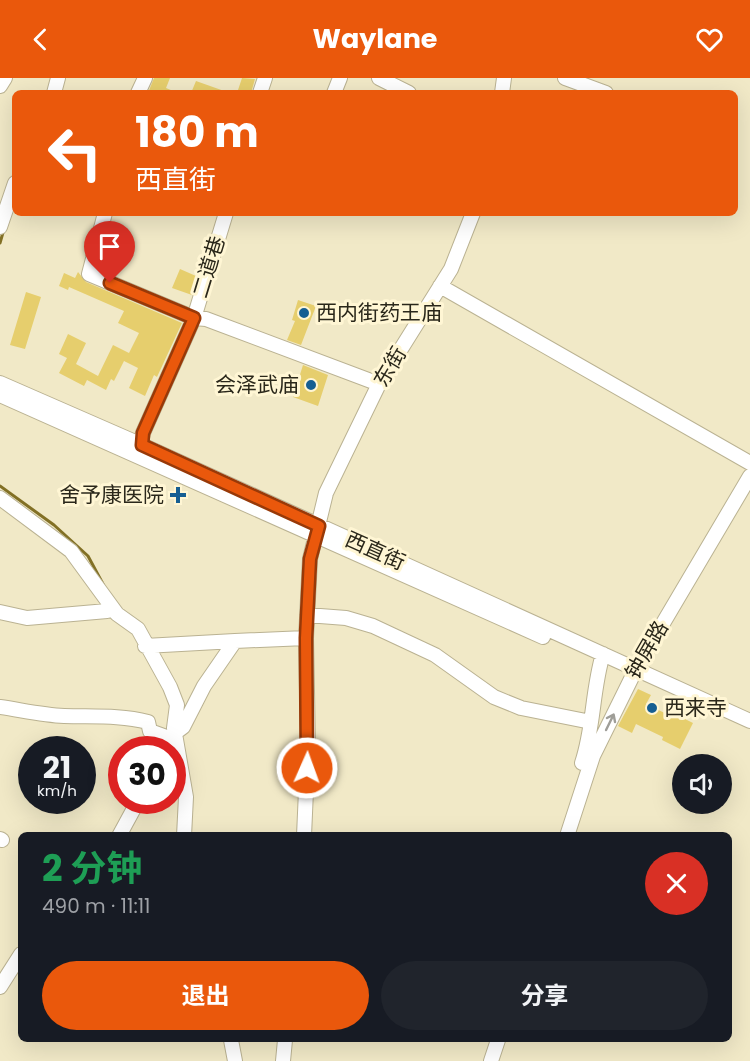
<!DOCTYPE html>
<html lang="zh">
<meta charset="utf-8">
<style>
:root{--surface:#171b24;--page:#20242c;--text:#f1f3f6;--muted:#9ea1a6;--accent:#ea580c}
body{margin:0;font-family:Poppins,"Noto Sans SC",sans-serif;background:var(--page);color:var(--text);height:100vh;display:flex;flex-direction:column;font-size:22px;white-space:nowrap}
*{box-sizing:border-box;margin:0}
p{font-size:20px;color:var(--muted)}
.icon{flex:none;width:33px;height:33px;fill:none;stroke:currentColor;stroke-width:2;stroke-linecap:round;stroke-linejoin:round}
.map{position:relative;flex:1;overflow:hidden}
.details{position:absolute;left:18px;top:754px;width:714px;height:210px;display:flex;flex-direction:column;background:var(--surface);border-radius:9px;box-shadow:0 6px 24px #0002}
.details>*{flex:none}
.top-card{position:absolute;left:12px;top:12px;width:726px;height:126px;border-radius:9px;box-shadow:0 6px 24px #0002;background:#ea580c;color:#fff;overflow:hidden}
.fabs{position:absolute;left:672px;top:676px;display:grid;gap:12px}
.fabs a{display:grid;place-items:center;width:60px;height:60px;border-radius:50%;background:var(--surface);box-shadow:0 6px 24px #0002;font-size:30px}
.speed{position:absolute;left:18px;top:658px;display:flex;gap:12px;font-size:30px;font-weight:700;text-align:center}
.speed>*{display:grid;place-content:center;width:78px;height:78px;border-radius:50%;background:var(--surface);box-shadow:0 6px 24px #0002;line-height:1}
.speed small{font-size:15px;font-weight:400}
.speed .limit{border:9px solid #d22;background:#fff;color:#111}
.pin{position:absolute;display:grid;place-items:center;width:51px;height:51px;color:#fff;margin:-62px -26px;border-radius:50% 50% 50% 0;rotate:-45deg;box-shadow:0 0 6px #0007}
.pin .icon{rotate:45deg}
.me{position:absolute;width:66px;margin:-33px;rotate:2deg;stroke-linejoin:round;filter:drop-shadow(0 0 4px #0008)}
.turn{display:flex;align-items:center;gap:21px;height:126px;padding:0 24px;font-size:27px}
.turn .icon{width:78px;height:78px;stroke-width:2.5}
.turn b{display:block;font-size:42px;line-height:51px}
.round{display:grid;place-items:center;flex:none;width:63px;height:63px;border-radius:32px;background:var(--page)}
.head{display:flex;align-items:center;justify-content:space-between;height:102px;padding:0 24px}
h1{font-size:36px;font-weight:700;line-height:45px;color:#1e9e55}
.action{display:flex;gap:12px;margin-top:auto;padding:12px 24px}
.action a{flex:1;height:69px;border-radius:36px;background:var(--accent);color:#fff;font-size:24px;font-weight:700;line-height:69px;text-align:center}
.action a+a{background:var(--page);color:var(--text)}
header{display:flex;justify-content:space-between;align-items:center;height:78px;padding:0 24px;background:var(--accent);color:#fff;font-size:27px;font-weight:700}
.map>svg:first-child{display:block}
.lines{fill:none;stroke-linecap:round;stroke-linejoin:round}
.stream{stroke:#827025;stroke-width:3}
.building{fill:#e6ce6d}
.minor-casing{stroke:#bab292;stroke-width:16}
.minor{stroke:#fff;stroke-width:14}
.oneway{stroke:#9f9e98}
.route-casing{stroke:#983908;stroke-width:15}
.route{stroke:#ea580c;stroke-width:10}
.poi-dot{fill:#155e92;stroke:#fff6d4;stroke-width:2}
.labels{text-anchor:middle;stroke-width:6;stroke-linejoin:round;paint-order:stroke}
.street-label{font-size:21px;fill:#2a271a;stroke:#fff6d4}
.poi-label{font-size:21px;fill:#2a271a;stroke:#fff6d4;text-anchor:start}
</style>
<header><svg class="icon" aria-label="back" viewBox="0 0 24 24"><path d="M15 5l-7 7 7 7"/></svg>Waylane<svg class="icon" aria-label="heart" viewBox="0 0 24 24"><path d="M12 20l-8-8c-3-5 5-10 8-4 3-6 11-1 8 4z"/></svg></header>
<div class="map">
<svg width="750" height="983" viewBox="0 0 750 983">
<rect width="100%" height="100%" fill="#f1e9c7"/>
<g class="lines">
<path class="stream" d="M0,165L4,151
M0,408L54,447L88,478L103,506"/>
</g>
<path class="building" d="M154,0H170L166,10L178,15H148Z
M242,0L255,1L251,15H237Z
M196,3L227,14V15H191Z
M199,190L192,217L172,210L180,191L196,198Z
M78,194L86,204L182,245L157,299L154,297L145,318L129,310L138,290L124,283L114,303L111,301L106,312L87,302L84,308L59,295L67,280L59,276L68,256L86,265L76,286L98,298L113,267L129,275L139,255L118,245L124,233L69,209L68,212L59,208L64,195L75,200Z
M26,214L41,219L25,271L10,267Z
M298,222L316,228L301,267L287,262L295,243L292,242Z
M303,287L328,297L318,328L293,319Z
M638,611L651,617L646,626L673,639L675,636L693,645L680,671L662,662L663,659L636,646L632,655L618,648Z"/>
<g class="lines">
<g class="minor-casing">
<path id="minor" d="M379,0L409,15
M565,0L606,15
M0,8L5,0
M54,15L58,0
M138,15L145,0
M260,15L265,0
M334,15L340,0
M502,15L504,0
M105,135L89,196L194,240L206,241L379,306
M0,149L15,105
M440,208L750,385
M0,305L142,367L750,643
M0,317L543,559
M139,374L143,355L194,240L226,135
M0,420L71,473L117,536L138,551L170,609L177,627L174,650L186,719L184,758
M0,534L27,540L107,533L111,529
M307,537L346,540L373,548L435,577L494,619L521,630L591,644
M145,568L235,563
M0,629C21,632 43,637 64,638C93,639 120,637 148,644L150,653L172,661
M166,672L175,655L183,649L204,608L235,563L306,560
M582,685C594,650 592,612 603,576
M119,758L138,723
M304,758L308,667L306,560L310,481L326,415L379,306L451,191L473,135
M567,758L593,678L636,591L750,398
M0,761L2,762
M0,909L21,876
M231,962L235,983
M283,983L285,962
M491,983L498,962"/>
</g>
<use href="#minor" class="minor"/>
</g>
<defs><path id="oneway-shaft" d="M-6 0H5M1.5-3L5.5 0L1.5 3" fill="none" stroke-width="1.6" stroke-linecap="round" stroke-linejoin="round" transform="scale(1.5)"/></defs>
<use class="oneway" href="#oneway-shaft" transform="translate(610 644) rotate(-64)"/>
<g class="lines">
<g class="route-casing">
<path id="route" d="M110,205L194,240L143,355L142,367L319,448L310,481L306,560L307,690"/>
</g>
<use href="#route" class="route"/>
</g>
<g class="poi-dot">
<circle cx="304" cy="235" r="6"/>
<circle cx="311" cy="307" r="6"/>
<path d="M175 408h6v6h6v6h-6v6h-6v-6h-6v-6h6z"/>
<circle cx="652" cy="630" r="6"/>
</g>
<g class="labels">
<g class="street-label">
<text transform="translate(209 189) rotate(-73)" y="7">二道巷</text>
<text transform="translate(390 289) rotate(-59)" y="7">东街</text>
<text transform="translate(375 473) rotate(24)" y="7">西直街</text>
<text transform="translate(647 572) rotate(-60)" y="7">钟屏路</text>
</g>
<g class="poi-label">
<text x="316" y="242">西内街药王庙</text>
<text x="299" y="314" text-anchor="end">会泽武庙</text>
<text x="164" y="424" text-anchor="end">舍予康医院</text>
<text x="664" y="637">西来寺</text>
</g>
</g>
</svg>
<div class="fabs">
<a><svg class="icon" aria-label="sound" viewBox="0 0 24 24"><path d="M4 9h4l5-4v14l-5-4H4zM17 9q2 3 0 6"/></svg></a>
</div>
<div class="speed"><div>21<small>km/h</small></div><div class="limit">30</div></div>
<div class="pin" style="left:110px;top:205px;background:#d93025"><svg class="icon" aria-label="arrive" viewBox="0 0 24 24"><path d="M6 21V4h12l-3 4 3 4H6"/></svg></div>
<svg class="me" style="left:307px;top:690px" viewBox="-20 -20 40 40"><circle r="17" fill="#ea580c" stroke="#fff" stroke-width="3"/><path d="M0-11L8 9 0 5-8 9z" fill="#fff"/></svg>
<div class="top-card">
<div class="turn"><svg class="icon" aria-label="left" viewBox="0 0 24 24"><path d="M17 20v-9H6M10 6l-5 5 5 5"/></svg><div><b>180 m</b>西直街</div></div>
</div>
<section class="details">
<div class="head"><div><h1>2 分钟</h1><p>490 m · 11:11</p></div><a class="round" style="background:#d93025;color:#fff"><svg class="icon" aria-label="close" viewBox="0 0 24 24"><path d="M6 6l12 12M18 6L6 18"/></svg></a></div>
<div class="action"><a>退出</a><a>分享</a></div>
</section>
</div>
